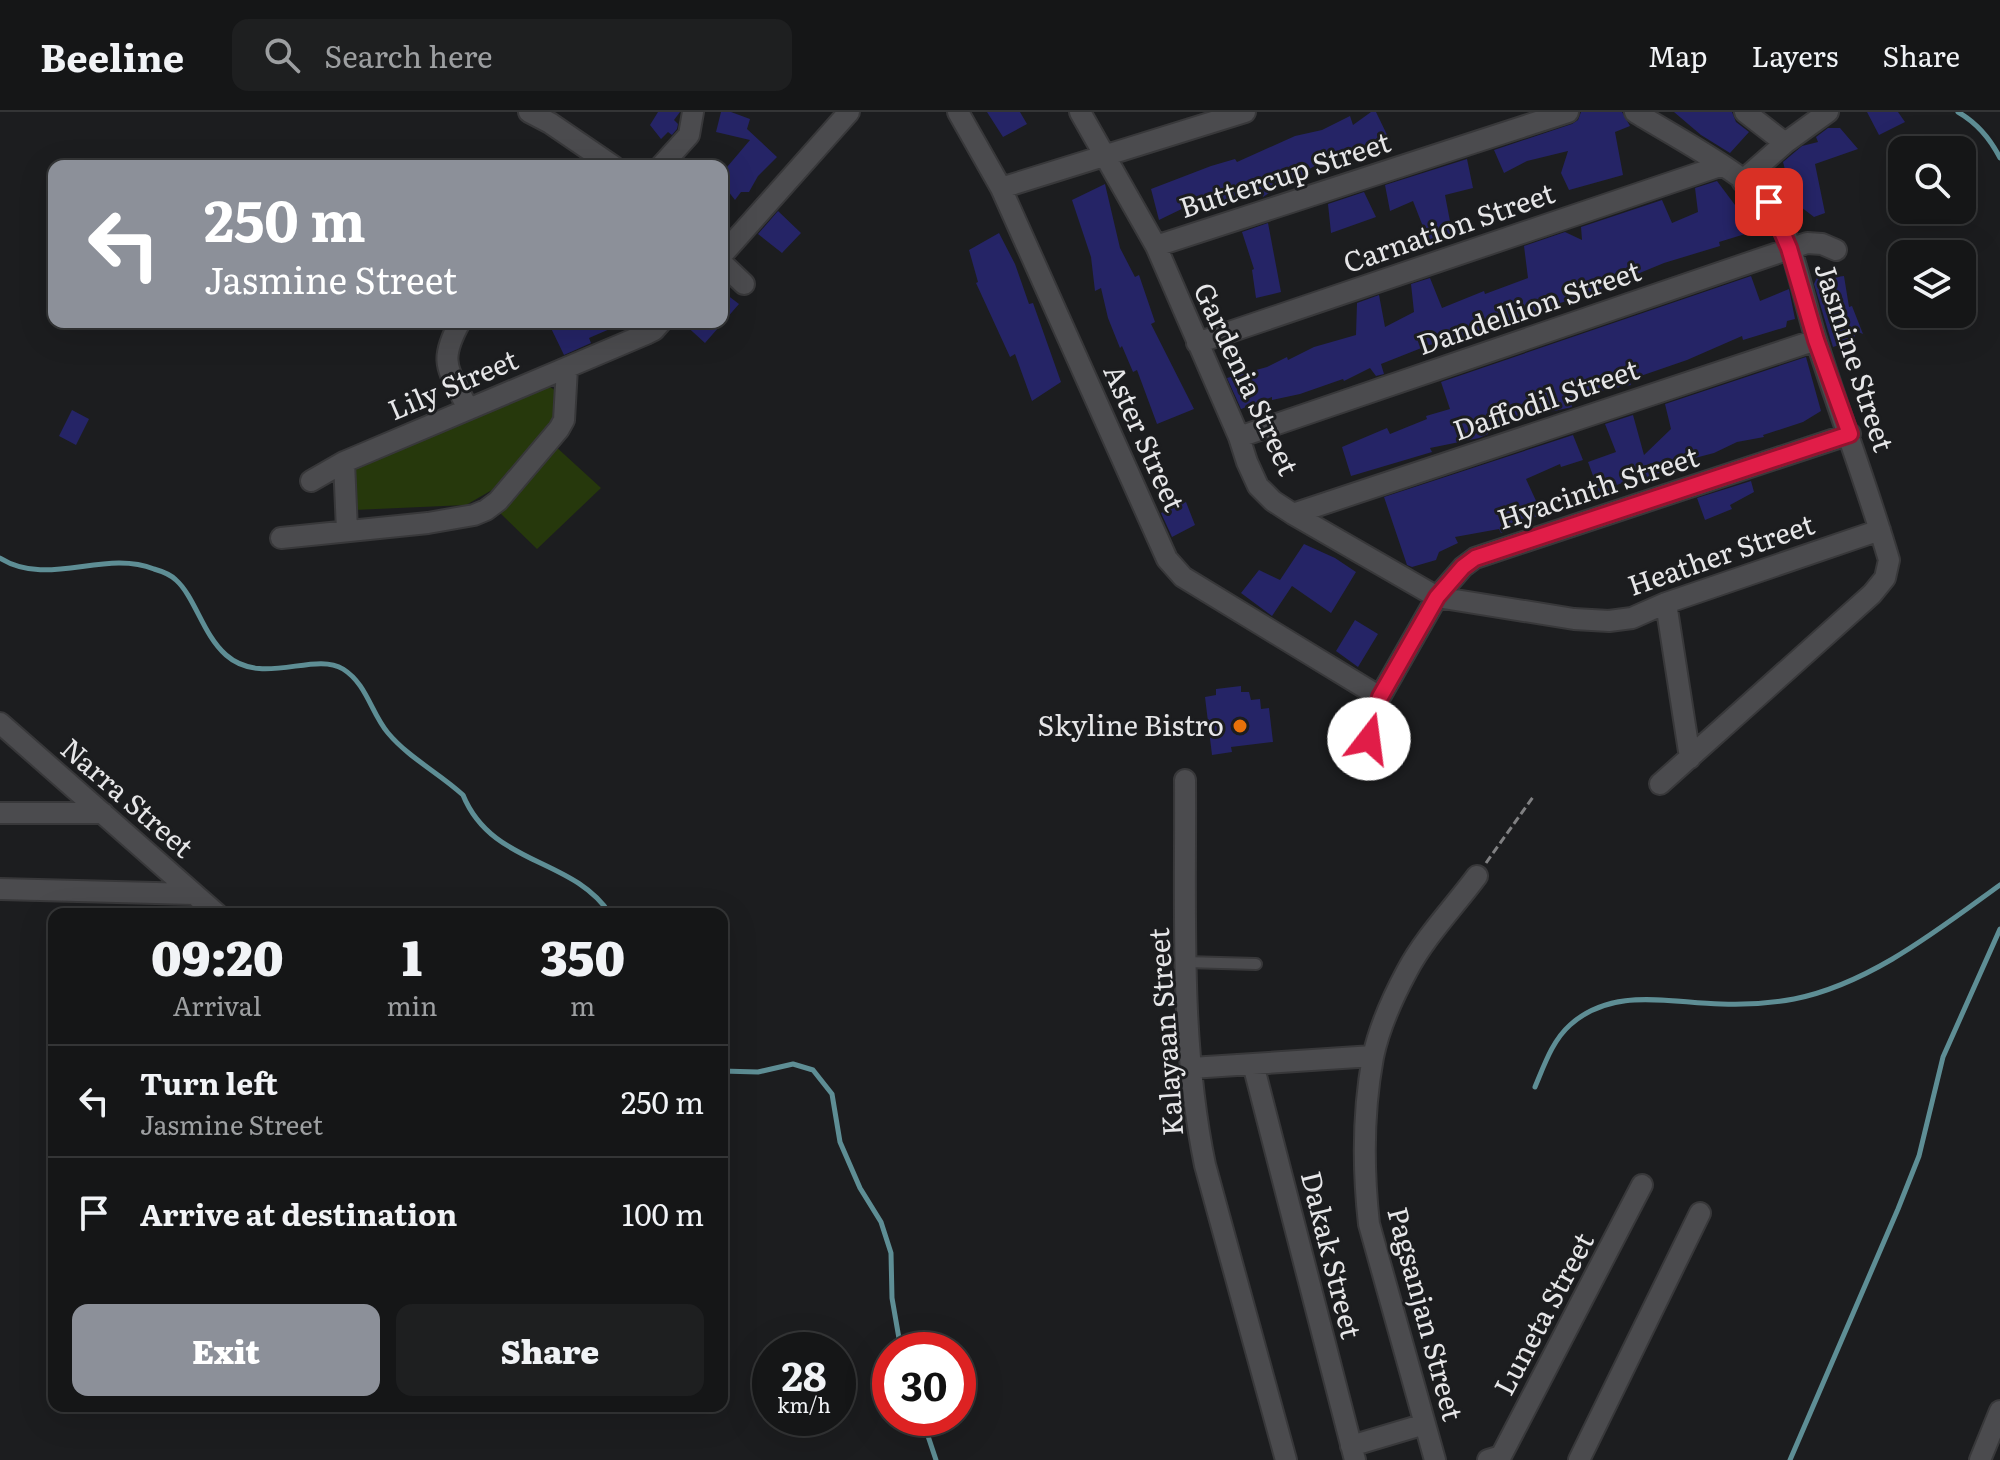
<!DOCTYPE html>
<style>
:root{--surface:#151617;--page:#1e1f20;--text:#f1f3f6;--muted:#9d9fa1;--line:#343536;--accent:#8c9099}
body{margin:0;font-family:Literata,serif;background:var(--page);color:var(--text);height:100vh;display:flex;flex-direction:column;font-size:30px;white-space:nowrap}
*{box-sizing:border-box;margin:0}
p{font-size:26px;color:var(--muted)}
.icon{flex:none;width:44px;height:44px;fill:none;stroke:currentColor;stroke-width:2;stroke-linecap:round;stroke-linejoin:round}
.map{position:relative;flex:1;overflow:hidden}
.drawer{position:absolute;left:48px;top:796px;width:680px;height:504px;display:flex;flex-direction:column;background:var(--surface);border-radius:16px;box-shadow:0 8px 32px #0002,0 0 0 2px var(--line)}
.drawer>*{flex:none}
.top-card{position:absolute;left:48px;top:48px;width:680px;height:168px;border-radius:16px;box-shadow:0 8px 32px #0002,0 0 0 2px var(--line);background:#8c9099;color:#fff;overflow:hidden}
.fabs{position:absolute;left:1888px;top:24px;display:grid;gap:16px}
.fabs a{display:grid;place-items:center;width:88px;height:88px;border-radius:16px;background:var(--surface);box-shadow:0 8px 32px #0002,0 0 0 2px var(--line);font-size:40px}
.speed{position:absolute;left:752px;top:1220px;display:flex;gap:16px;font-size:40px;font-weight:700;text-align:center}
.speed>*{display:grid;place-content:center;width:104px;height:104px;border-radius:50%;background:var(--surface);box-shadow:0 8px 32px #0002,0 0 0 2px var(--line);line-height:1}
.speed small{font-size:20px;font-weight:400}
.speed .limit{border:12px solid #d22;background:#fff;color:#111}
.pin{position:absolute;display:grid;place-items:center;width:68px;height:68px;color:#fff;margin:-34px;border-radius:16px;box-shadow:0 4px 12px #0006}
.me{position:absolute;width:88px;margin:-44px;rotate:15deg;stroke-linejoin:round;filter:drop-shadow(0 0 6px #0008)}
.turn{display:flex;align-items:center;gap:28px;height:168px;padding:0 24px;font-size:36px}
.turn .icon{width:104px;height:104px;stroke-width:2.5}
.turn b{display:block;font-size:56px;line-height:68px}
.eta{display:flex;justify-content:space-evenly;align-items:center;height:136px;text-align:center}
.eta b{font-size:48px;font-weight:800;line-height:56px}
.button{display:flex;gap:16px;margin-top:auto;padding:16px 24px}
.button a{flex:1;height:92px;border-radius:16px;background:var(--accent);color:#fff;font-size:32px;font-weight:800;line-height:92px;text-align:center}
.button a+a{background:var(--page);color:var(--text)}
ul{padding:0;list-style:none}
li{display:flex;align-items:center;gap:24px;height:112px;padding:0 24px;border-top:2px solid var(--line)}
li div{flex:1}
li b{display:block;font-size:30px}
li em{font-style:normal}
header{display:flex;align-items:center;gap:48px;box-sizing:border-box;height:112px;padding:0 40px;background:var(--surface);border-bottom:2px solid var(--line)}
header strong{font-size:38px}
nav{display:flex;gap:44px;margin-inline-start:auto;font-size:28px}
.search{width:560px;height:72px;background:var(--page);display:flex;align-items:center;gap:20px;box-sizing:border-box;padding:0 28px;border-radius:16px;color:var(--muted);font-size:30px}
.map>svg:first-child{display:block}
.green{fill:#26380c}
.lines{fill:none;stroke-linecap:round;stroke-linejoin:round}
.stream{stroke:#5e8e95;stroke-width:5}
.building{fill:#252466}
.lane-casing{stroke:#38383a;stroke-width:14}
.street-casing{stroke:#38383a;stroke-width:24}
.path{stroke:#808082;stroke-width:3;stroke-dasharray:8 4;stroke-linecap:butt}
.lane{stroke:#4b4b4e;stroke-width:10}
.street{stroke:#4b4b4e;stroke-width:20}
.route-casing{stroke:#92132f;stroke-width:20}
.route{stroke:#e11d48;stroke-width:14}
.food-dot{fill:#e8710a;stroke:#1c1d1f;stroke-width:3}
.labels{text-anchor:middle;stroke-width:6;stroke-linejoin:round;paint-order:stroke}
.street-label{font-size:28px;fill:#e6e6e8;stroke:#1c1d1f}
.poi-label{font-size:28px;fill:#e6e6e8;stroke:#1c1d1f;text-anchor:end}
</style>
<header>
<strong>Beeline</strong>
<div class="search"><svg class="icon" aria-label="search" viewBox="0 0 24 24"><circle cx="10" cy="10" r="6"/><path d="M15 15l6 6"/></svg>Search here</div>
<nav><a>Map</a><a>Layers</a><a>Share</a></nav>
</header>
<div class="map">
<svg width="2000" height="1348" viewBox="0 0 2000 1348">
<rect width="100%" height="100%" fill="#1c1d1f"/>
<path class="green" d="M550,275L558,280L556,309L492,378L466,393L354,398L356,354Z
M554,333L601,376L537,437L496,397Z"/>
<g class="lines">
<path class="stream" d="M1958,0C1977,11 1990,26 2000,46
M0,446C48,476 104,437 154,457C161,459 171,463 176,468C195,485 203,523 226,543C262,575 314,539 343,557C367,572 371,601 388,621C409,646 439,661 463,683C492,754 573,745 610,802
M722,959L758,960L793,952L813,958L832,982L840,1030L860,1076L881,1110L891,1141L892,1186L901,1238
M1535,975C1544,954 1552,929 1570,913C1613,874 1670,891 1721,892C1744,893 1772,891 1794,887C1870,872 1939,817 2000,773
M922,1306L936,1348
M1790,1348L1898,1097L1919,1044L1943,945L2000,817"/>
</g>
<path class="building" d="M658,0H680L674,8L678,12L677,17L672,23L668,20L661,27L650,13Z
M721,0H731L750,7L747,17L777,45L758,64L749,80H741L735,88L728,79L722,84V61L750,28L716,20Z
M987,0H1020L1027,12L1003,25Z
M1371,0H1376L1390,29L1329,46L1304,60L1305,64L1287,69L1263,85L1262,79L1234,89V85L1223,89L1222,87L1195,94L1194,91L1159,108L1151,77L1211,54L1235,47L1237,50L1295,24L1322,18L1350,4L1353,13Z
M1581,0H1622L1630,14L1615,20L1623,63L1569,78L1561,61L1568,39L1527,49L1504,61L1494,38L1572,12L1578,8Z
M1674,0H1732L1736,10L1749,20L1730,41L1701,23Z
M1867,0H1898L1905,10L1879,23Z
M1828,16H1840L1858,37L1815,52L1825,101L1814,105L1793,89L1783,50L1802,34L1818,30L1816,25Z
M1467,47L1473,76L1445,83L1453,125L1429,130L1413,89L1390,99L1385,73Z
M1717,69L1735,93L1745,88L1758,103L1755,119L1719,130L1720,134L1664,151L1596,179L1466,223L1467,226L1429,233L1381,252L1384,262L1376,264L1370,256L1344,269L1343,267L1300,282L1272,288V285L1241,297L1227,266L1267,255L1287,245L1288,248L1314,235L1356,223L1357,191L1379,183L1385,215L1414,200L1411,172L1430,166L1442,196L1484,179L1485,182L1528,166L1524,134L1565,120L1582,128L1581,115L1662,88L1672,111L1698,100L1695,76Z
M1105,72L1120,136L1135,165L1139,163L1155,210L1151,212L1194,297L1157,312L1137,258L1133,260L1122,234L1120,236L1108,206L1101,176L1095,179L1091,145L1072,88Z
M1364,80L1376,105L1331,121L1328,92Z
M778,99L801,121L782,141L758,122Z
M1268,111L1281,180L1256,186L1252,158L1254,157L1242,120Z
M999,121L1015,152L1029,192L1033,191L1061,270L1032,289L1015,242L1010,245L976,171L978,170L969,138Z
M1825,161L1829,166L1844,164L1849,195L1852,194L1863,222L1856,219L1854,228L1833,235L1814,172L1818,163Z
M1751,164L1760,189L1789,177L1795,207L1787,209L1786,215L1743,228L1742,224L1687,248L1629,268L1631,273L1589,281L1571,290L1572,295L1505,310L1487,317L1488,322L1479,326L1430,336L1432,340L1351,364L1342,335L1387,316L1390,322L1427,307L1426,304L1450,297L1441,270Z
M722,179L739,192L705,231L682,210H722Z
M548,210H626L589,226L591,231L564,243Z
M1806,245L1821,299L1803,310L1763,323L1764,325L1737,330L1714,341L1691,347L1684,354L1682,350L1638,371L1635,368L1627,369L1599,380L1588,350L1616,340L1605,312L1633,303L1644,343L1671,317L1665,292Z
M72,298L89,307L76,333L59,324Z
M1573,323L1583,348L1561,355L1560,352L1526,367L1543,404L1512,408L1515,414L1501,421L1499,417L1455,425L1458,431L1439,440L1436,448L1412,455L1407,453L1384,385Z
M1751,369L1754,380L1730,393L1732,397L1705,408L1697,386Z
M1186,390L1195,413L1172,425L1161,401Z
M1304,432L1335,446L1356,460L1331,501L1292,474L1272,504L1241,481L1259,458L1280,468Z
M1355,508L1378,522L1358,555L1336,539Z
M1241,574V580H1249L1251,588L1260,587L1261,597L1269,596L1273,630L1231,635L1232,640L1212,643L1205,585L1216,583V577Z"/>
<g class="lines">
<g class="lane-casing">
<path id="lane" d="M1186,850L1256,852"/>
</g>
<g class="street-casing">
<path id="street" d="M529,0L550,11L613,54
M958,0L1001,76L1167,447L1183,465L1380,585
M1080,0L1156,134L1239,325L1247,350L1258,374L1273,389L1293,402L1437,485L1574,507L1609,509L1632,506L1666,491L1880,418
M1635,0C1670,22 1748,63 1771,93C1791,120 1805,193 1816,227C1839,301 1867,373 1889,448L1885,466L1872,482L1660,672
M1745,0L1785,31
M661,54L689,23L693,0
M1742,69L1785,31L1828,0
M1001,76L1245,0
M1156,134L1568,0
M722,143L849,0
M722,151L744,172
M460,210C437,252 449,257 468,297
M1197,231L1720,54
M1239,325L1807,131L1822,132L1836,138
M344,350L347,418
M311,369L344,350L646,222L654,218L661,210
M1293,402L1816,228
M281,426L428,411L474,403L486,398L498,389L559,317L564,308L567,256
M1666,491L1690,646
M0,611L217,802
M1369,627L1380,585L1437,485L1463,455L1475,446L1850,322
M1185,668C1186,796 1179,927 1205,1053L1286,1348
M0,701H103
M0,777L194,782
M1253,952L1355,1348
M1191,956L1373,944
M1351,1334L1425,1312
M1435,1348L1369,1112C1363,1058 1363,999 1373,945C1379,916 1393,885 1407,859C1425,825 1454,795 1477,764
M1488,1348L1501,1344L1642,1073
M1579,1348L1700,1101
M1980,1348L2000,1299"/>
</g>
<path class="path" d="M1486,751L1533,685"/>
<use href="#lane" class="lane"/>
<use href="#street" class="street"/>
</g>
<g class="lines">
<g class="route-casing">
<path id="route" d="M1369,627L1380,585L1437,485L1463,455L1475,446L1850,322L1816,228L1789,136L1769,90"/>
</g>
<use href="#route" class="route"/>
</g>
<circle class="food-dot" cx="1240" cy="614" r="8"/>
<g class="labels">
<g class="street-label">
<text transform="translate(1285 63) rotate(-18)" y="10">Buttercup Street</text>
<text transform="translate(1449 116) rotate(-19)" y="10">Carnation Street</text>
<text transform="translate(1529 196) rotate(-19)" y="10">Dandellion Street</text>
<text transform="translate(1854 245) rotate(72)" y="10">Jasmine Street</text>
<text transform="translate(1246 267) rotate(65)" y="10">Gardenia Street</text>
<text transform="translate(453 273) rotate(-23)" y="10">Lily Street</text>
<text transform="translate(1546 288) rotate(-19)" y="10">Daffodil Street</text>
<text transform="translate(1144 326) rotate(66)" y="10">Aster Street</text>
<text transform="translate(1598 376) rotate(-18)" y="10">Hyacinth Street</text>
<text transform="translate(1721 443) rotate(-19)" y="10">Heather Street</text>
<text transform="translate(127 686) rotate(41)" y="10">Narra Street</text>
<text transform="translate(1166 920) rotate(-94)" y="10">Kalayaan Street</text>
<text transform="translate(1331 1143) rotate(76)" y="10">Dakak Street</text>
<text transform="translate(1425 1202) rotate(75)" y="10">Pagsanjan Street</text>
<text transform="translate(1544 1202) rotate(-62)" y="10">Luneta Street</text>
</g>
<g class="poi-label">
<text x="1224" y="624">Skyline Bistro</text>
</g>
</g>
</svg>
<div class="fabs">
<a><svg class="icon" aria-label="search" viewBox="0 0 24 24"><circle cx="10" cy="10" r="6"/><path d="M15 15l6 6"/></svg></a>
<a><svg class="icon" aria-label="layers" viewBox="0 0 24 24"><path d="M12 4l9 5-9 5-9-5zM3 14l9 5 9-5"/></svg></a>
</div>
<div class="speed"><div>28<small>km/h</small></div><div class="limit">30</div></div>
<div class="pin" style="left:1769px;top:90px;background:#d93025"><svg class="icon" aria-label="arrive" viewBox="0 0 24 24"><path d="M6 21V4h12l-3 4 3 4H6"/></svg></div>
<svg class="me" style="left:1369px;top:627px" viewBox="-20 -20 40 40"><circle r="19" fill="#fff"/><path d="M0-13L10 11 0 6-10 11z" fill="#e11d48"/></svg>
<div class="top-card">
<div class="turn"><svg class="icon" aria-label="left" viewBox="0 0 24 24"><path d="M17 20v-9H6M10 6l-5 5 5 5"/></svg><div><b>250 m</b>Jasmine Street</div></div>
</div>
<section class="drawer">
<div class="eta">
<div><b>09:20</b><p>Arrival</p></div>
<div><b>1</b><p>min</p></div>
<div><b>350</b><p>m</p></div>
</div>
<ul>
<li><svg class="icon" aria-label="left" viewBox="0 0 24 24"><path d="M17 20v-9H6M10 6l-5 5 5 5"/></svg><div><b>Turn left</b><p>Jasmine Street</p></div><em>250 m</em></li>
<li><svg class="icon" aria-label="arrive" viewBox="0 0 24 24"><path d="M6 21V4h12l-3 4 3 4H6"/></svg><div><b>Arrive at destination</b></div><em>100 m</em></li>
</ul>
<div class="button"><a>Exit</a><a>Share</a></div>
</section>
</div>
